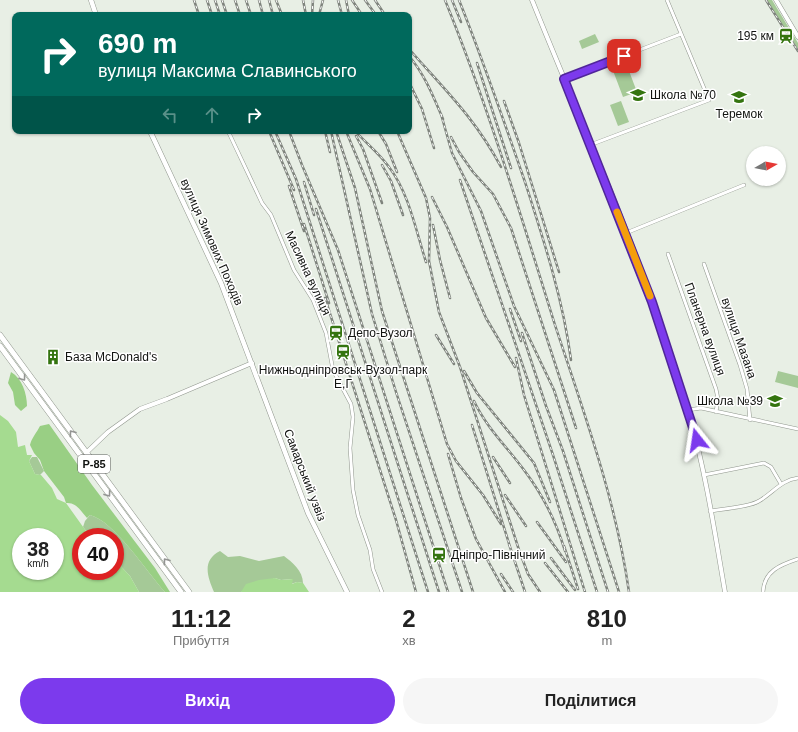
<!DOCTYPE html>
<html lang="uk">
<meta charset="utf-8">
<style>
:root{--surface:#fff;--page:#f6f6f6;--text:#222;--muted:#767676;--accent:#7c3aed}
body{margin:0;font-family:Helvetica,sans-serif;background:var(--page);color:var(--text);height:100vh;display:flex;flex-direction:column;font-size:15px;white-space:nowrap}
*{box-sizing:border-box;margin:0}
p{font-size:13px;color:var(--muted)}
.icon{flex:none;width:22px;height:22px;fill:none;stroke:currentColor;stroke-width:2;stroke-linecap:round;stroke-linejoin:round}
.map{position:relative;height:592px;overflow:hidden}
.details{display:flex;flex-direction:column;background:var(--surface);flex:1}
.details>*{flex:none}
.banner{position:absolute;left:12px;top:12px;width:400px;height:122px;border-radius:8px;box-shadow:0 1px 3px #0004;background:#00695c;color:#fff;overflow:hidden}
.needle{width:26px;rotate:81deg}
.fabs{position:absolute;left:746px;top:146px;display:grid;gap:8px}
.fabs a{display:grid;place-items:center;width:40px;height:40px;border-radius:50%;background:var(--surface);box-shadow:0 1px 3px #0004;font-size:20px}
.speed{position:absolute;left:12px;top:528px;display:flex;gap:8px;font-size:20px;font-weight:700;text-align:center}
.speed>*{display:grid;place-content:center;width:52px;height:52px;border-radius:50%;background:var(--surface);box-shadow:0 1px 3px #0004;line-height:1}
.speed small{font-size:10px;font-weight:400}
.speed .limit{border:6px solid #d22;background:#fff;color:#111}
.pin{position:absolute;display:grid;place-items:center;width:34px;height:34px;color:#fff;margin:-17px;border-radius:8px;box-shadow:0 2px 6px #0006}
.me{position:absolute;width:44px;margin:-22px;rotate:345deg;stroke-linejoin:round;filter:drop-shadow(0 0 3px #0008)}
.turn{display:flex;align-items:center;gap:14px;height:84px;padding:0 20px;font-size:18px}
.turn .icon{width:52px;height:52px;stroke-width:2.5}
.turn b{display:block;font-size:28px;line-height:34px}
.lanes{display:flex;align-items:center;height:38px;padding:0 20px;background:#0003;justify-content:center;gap:20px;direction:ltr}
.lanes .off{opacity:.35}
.eta{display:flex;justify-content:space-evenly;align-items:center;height:68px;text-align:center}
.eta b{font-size:24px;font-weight:700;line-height:28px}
.cta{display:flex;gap:8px;margin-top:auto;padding:8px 20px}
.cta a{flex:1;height:46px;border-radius:24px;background:var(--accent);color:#fff;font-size:16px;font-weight:700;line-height:46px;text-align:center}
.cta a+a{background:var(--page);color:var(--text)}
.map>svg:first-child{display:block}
.green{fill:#a5c997}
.forest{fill:#99cf84}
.water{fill:#a5db90;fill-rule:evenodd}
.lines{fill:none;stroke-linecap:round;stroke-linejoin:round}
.minor-casing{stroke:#90968d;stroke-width:4}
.tertiary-casing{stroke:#90968d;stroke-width:5}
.secondary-casing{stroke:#90968d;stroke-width:5.5}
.primary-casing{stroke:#90968d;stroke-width:6}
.minor{stroke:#fff;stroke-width:3}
.tertiary{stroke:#fff;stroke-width:4}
.secondary{stroke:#fff;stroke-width:4.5}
.primary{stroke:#fff;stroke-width:5}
.rail-casing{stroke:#7e837c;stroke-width:2.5}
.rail{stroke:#fff;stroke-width:1;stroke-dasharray:3;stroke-linecap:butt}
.oneway{stroke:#949593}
.route-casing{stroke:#51269a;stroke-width:10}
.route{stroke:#7c3aed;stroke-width:7}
.slow{stroke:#f59e0b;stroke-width:7}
.labels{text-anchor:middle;stroke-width:3;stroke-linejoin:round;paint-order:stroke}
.shield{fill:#fff;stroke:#585a58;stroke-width:1}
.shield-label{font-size:11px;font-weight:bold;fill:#111310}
.poi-label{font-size:12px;fill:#111310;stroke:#fff;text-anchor:start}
.street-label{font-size:12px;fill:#111310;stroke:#fff}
</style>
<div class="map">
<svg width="798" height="592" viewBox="0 0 798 592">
<rect width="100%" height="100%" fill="#e8efe5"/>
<path class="green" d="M767,0H772L798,43V49Z
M595,34L599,42L582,49L579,41Z
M626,63L637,92L623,97L612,68Z
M621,101L629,122L618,126L610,105Z
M778,371L798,376V388L775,382Z
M32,457H37L44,471L40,475L35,474L29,461Z
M90,515C114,521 147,572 165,592H139L130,576L115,560V537C103,537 90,538 83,527L85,521Z
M220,551L228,557L240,556L259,561L284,556C292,562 303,571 303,583L297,582L291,584L292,579L281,580L275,578L241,592H214C207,576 202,560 220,551Z"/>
<path class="forest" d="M11,372C22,378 27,394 27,406L21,411L15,405L13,392L8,383Z
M49,424L92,485L155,568L170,592H165C147,572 114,521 90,515L87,518C80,510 76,502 66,503L64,497L44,471L40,460L34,453L30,445C31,439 37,432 40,426Z"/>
<path class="water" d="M0,415L8,421L16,432L18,447L25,445L27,455H32L29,461L35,474L41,475L52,488L57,499L66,503L86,531L95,537H81V571H115V560L130,576L139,592H0ZM21,537H55V571H21Z
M275,578L281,580L293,579L292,584L297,582L303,583L309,592H241L246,584L259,580Z"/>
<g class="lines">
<g class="minor-casing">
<path id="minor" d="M564,79L681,34
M228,131L262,203L271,215L294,270L313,300L326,333L333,370L351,404L353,417L350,448L353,490L358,515L370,550L373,569L382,592
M590,145L709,100L667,0
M626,233L744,185
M668,254L716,389L718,399L716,412
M704,264L740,365L747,389L750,420
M688,410L701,408L798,429
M704,475L764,463L771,467L781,484
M710,511C722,509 750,507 759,501C773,493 781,480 798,478
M763,592C764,571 780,565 798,559"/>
</g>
<g class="tertiary-casing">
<path id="tertiary" d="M532,0C587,137 650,274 690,417C706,474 715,534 725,592
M776,0L798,37
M86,453L108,432L140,409L167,399L252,363"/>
</g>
<g class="secondary-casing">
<path id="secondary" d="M91,0L96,15
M150,131L221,283L308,513L347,592"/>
</g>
<g class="primary-casing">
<path id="primary" d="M0,335L189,592
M0,346L181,592"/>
</g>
<use href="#minor" class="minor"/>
<use href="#tertiary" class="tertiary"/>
<use href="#secondary" class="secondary"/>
<use href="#primary" class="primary"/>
<g class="rail-casing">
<path id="rail" d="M194,0L199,15
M207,0L211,12
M215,0L220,15
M222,0L227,15
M235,0L240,15
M246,0L251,15
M259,0L263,15
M269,0L273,15
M276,0L282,15
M303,0L306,15
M338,0L342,15
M346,0L349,15
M352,0L362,15
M365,0L376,15
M375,0L385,15
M445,0C488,106 521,216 555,325C584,413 616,500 629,592
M452,0L461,22
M459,0C483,60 504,121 525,182C544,241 563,299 571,360
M766,0L798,51
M312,15L313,0
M319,15L323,0
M409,49C445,90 475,118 501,167
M409,56C425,75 433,96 443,119
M477,63L511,168
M409,82L422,109L434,148
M504,101L519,143L559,272
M441,114L452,153L481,211L514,306L554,390L619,592
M269,131L294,190
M275,131L296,179L428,592
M289,131L302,165L338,250L448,592
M325,131L330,152
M331,131L372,314L396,392L462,592
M336,131L355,188L382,311L473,592
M346,131L370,189L447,444L456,461L483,495L501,524
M355,131C366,143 379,153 389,167C409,193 416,231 426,262
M378,131L386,144L397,172
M397,131L426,198L430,218L429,261L439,312L460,367L519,550L528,574L540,592
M356,136L363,149L382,203
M451,137L459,152L473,172L493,194L511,228L576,428
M382,165L391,181L403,215
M460,180L553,455L597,592
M304,182L314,215
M289,186L304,231
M432,197L447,227L486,318L515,367
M316,209L439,592
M304,224L329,303
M433,225L440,260L450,298
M325,298L396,520L416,592
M510,309L521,341
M522,333L546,406L563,451L608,592
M436,335L454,364
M516,358L524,395L585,592
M464,371L477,393L534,463L550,502
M474,401C486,427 507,447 524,470C543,495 556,521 565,551
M472,425L511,550
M448,454L461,498L476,539L505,592
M493,457L510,483
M505,495L526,526
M537,522L566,562
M509,544L525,592
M564,546L578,589
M551,558L575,590
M545,563L568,592
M501,574L513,592"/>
</g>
<use href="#rail" class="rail"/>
</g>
<defs><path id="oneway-chevron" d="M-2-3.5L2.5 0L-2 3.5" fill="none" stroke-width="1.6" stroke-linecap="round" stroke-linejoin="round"/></defs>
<g class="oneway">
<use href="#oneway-chevron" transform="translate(23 378) rotate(54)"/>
<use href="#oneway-chevron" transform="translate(72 433) rotate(-126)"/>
<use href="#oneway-chevron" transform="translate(108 494) rotate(54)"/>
<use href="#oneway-chevron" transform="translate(166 561) rotate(-126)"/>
</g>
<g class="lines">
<g class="route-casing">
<path id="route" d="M624,56L564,79L652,302L697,440"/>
</g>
<use href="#route" class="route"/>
<path class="slow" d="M617,212L650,296"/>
</g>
<defs>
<g id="station-bare" transform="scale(1.2)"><path d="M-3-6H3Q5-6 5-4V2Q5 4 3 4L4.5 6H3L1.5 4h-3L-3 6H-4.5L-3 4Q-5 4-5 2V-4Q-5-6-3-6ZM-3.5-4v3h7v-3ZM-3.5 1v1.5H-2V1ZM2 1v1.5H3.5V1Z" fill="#34740f" stroke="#fff" stroke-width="2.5" paint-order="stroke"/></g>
<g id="school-bare" transform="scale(1.2)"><path d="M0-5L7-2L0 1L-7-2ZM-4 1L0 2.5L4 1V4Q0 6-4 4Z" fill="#34740f" stroke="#fff" stroke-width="2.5" paint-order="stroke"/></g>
<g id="building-bare" transform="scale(1.2)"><path d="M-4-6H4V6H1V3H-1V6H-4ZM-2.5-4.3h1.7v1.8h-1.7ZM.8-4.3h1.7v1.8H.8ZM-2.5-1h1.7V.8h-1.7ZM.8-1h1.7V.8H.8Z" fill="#34740f" stroke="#fff" stroke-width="2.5" paint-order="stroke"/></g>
</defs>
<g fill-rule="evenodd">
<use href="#station-bare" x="786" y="36"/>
<use href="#school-bare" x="638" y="95"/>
<use href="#school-bare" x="739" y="97"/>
<use href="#station-bare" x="336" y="333"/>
<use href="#station-bare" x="343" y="352"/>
<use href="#building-bare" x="53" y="357"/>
<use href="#school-bare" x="775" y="401"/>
<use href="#station-bare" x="439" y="555"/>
</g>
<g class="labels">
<rect class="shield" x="78" y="455" width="32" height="18" rx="3"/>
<g class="shield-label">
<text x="94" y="468">Р-85</text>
</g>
<g class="poi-label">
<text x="774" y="40" text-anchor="end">195 км</text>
<text x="650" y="99">Школа №70</text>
<text x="739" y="118" text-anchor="middle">Теремок</text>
<text x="348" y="337">Депо-Вузол</text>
<text x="65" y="361">База McDonald's</text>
<text x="343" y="374" text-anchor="middle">Нижньодніпровськ-Вузол-парк<tspan x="343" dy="14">Е,Г</tspan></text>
<text x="763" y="405" text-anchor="end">Школа №39</text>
<text x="451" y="559">Дніпро-Північний</text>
</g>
<g class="street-label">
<text transform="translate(212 242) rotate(66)" y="4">вулиця Зимових Походів</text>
<text transform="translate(308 273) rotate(65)" y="4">Масивна вулиця</text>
<text transform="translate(705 329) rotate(70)" y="4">Планерна вулиця</text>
<text transform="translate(739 338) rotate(71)" y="4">вулиця Мазана</text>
<text transform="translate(305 475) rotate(69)" y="4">Самарський узвіз</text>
</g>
</g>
</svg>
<div class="fabs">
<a><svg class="needle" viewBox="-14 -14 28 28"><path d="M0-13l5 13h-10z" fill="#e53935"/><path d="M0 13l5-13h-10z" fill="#767676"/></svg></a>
</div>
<div class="speed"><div>38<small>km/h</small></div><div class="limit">40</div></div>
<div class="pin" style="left:624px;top:56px;background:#d93025"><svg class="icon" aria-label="arrive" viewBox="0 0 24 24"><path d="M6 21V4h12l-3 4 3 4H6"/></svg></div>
<svg class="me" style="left:697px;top:440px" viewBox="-20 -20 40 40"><path d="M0-17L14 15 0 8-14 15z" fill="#7c3aed" stroke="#fff" stroke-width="4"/></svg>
<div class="banner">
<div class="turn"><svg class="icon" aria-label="right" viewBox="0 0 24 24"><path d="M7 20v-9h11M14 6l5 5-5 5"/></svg><div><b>690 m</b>вулиця Максима Славинського</div></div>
<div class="lanes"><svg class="icon off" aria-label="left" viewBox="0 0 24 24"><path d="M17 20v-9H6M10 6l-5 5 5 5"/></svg><svg class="icon off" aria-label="ahead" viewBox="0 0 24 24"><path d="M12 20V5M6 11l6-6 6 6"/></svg><svg class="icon" aria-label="right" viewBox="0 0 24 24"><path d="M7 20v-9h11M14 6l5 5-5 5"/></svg></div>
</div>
</div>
<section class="details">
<div class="eta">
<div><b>11:12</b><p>Прибуття</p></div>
<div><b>2</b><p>хв</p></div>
<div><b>810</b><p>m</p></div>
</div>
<div class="cta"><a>Вихід</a><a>Поділитися</a></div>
</section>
